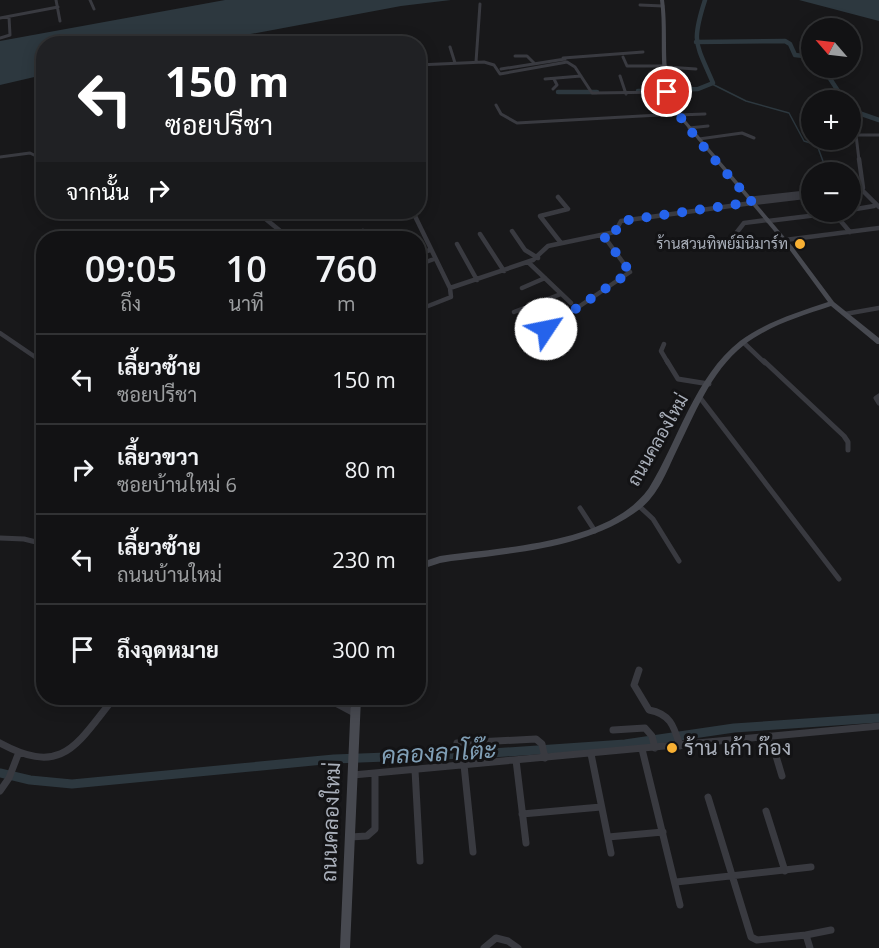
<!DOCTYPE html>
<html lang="th">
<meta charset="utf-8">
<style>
:root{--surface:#121214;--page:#1f2022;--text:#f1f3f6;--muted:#9c9ea0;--line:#313234}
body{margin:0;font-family:"Open Sans",Sarabun,sans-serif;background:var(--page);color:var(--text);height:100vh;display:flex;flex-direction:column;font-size:22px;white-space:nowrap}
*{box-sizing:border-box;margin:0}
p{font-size:20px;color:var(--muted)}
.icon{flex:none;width:33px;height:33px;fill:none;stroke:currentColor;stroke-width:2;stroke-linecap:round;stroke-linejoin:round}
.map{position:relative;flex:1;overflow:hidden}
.panel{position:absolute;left:36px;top:231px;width:390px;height:474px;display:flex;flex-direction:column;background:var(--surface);border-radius:24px;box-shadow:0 3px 15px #0003,0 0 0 2px var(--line)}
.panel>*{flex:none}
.guide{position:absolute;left:36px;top:36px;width:390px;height:183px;border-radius:24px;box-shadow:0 3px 15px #0003,0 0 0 2px var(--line);background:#202124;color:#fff;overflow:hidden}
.needle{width:39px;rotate:298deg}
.controls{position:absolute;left:801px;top:18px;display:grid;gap:12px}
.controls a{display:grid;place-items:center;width:60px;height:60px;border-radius:50%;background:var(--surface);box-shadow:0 3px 15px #0003,0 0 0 2px var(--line);font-size:30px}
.pin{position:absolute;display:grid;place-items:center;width:51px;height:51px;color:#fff;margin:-26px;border:3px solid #fff;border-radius:50%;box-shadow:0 2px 6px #0007}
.me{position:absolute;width:66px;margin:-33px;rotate:56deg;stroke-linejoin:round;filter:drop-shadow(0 0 4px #0008)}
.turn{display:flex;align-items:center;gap:21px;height:126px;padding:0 30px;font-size:27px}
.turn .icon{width:78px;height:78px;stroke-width:2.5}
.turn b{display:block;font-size:42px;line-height:51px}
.then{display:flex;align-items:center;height:57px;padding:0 30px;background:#0003;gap:12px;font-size:22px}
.eta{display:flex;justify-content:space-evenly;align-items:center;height:102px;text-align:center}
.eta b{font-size:36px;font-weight:600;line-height:42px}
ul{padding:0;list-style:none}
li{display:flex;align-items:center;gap:18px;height:90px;padding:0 30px;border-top:2px solid var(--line)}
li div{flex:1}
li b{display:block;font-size:22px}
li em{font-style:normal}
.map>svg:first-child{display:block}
.water{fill:#2d383f}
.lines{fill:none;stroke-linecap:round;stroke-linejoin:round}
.stream{stroke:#2d383f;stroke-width:1.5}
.canal-far1{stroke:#2d383f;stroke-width:4.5}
.canal{stroke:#2d383f;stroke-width:9}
.street-far3{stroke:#393a40;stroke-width:3}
.street-far2{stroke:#393a40;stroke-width:4.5}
.street-far1{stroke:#393a40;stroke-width:5}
.street{stroke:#393a40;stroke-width:7}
.secondary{fill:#474950;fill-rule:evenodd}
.route{stroke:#2563eb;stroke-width:10;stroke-dasharray:0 18}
.poi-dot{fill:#f8b033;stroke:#131315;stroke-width:2}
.labels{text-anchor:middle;stroke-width:6;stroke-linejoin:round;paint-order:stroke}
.far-poi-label{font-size:15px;fill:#aab0bb;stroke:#131315;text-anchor:end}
.street-label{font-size:18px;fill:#aab0bb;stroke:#131315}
.near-poi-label{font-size:21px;fill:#aab0bb;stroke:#131315;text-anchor:start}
.near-street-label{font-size:21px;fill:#aab0bb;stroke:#131315}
.near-water-label{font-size:24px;font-style:italic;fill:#809fb6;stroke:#131315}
</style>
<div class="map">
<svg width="879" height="948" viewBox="0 0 879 948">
<rect width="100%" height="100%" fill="#18181a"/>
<path class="water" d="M225,0H451L401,6L203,43L44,44L43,75L0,85V41Z
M799,0H879V21Z"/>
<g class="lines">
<path class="stream" d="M712,84L746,101L789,113L804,141L817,145L827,172"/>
<path class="canal-far1" d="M696,42L785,41L790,44L795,55L812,57
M823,68L844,100
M638,91L698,89L713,83C696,43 691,43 705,0
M558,92H597
M850,110L879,120"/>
<path class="canal" d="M0,773L30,780L72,784L334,759L492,753L625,744L734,728L879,718"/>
<path class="street-far3" d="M56,0L60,21
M90,0L94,9
M640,5L663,6
M0,18L58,7
M0,38L10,35L9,17
M450,47L455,63
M515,56H527L534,63
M623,57L627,66H666
M563,58L643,52
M476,62L480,4
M418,65L484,62L494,65L500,74L567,62L575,67L592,93L667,92
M666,67L696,69
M501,69L565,59
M650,73L667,74
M620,76L626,94
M545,79L581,76
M645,86L667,87
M553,89L557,85L554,79
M676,94H688
M496,105L501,114L517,123L677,114
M678,115L705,114
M689,128L708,126
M699,139L742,133L754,138
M0,157L30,153L44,160
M859,160L856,135H879"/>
<path class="street-far2" d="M41,159L44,160
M857,185L879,207
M850,191L863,188L859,159
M558,197L568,209L540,216L561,243
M749,199L812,192
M753,203L812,196
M850,210L874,206
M257,212L289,238
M413,212L450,288
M833,212L850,232
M768,221L842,212
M363,231L371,238
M512,231L525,250L538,258
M737,232L744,223L767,220
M480,234L504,271
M785,240L879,228
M457,244L477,280
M418,254L430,250
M528,262L571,303
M418,265L434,259
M522,288L545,278
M538,303L552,317
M418,310L451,297L450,288L533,260L548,246L615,232L621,221L752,203
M514,312L561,294
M845,314L879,308
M546,329L630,272L603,235
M0,333L44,363
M744,343L765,363
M664,344L661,351L668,363"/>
<path class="street-far1" d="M42,361L44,363
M667,361L678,379L709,384
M764,361L844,436L848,442V450
M879,396L876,398L879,403
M701,399L839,579
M639,506L653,519L679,561
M580,508L595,531
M0,538L24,539L44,544"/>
<path class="street" d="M639,670L634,685L649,710C671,714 674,727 680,746
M326,698L356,714
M613,730L645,728L652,736L655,748
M770,736L782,776
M0,743C63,777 76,745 114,698
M457,743L536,739L542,744L545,758
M642,749L680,905
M591,754L611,853
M516,760L526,843
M464,765L473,852
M415,770L420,861
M353,775L879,726
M0,791L9,778L19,752
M708,797L751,937L757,940L806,935L810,948
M766,811L785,871
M522,814L601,807
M350,837L367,836L375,829V773
M608,837L663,832
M676,882L811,867
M806,935L831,930
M484,948L496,938L508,941L518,948"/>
<path class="secondary" d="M660,0H664C669,36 661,75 676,109L793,247L834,302L879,338V344H877L831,306C801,316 770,325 744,345C710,372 695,414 676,452C667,471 658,495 640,509C597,542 538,550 485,557C470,559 455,560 440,563C433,565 426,568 418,570V563C426,561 433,558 440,556C454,554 468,552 481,551C535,544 615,536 649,488C678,441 695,376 740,341C766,322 798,312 828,302L789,249L672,109C656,75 665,36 660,0Z
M351,698H361L350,948H340Z"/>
</g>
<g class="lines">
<path class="route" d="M546,329L630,272L603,235L615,232L621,221L752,202C735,182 670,113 667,92"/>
</g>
<g class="poi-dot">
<circle cx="800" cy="244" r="6"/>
<circle cx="672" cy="748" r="6"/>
</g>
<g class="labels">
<g class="far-poi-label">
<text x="788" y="249">ร้านสวนทิพย์มินิมาร์ท</text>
</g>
<g class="street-label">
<text transform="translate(658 440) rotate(-60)" y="6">ถนนคลองใหม่</text>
</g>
<g class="near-poi-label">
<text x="684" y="755">ร้าน เก้า ก๊อง</text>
</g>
<g class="near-street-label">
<text transform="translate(331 822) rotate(-88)" y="7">ถนนคลองใหม่</text>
</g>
<g class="near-water-label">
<text transform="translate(439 753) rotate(-3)" y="8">คลองลาโต๊ะ</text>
</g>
</g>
</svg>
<div class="controls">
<a><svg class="needle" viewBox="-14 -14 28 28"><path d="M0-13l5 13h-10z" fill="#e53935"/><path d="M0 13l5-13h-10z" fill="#9c9ea0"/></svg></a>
<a>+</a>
<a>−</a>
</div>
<div class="pin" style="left:667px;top:92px;background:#d93025"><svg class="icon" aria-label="arrive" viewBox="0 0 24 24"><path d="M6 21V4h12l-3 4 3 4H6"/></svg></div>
<svg class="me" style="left:546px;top:329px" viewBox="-20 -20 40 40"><circle r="19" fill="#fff"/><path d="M0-13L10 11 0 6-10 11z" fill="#2563eb"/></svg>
<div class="guide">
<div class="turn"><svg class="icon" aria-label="left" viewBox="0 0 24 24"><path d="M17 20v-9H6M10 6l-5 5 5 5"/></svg><div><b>150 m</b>ซอยปรีชา</div></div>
<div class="then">จากนั้น<svg class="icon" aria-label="right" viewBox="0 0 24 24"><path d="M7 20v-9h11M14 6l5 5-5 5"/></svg></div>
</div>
<section class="panel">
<div class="eta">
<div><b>09:05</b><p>ถึง</p></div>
<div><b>10</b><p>นาที</p></div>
<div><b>760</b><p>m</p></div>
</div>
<ul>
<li><svg class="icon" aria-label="left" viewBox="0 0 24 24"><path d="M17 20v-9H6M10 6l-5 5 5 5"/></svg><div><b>เลี้ยวซ้าย</b><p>ซอยปรีชา</p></div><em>150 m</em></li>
<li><svg class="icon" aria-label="right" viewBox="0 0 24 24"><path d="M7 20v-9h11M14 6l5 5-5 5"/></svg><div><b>เลี้ยวขวา</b><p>ซอยบ้านใหม่ 6</p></div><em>80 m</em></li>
<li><svg class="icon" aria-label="left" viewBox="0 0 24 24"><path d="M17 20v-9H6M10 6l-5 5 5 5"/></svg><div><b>เลี้ยวซ้าย</b><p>ถนนบ้านใหม่</p></div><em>230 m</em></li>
<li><svg class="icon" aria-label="arrive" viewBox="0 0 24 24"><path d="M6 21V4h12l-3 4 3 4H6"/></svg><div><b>ถึงจุดหมาย</b></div><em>300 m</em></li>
</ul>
</section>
</div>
